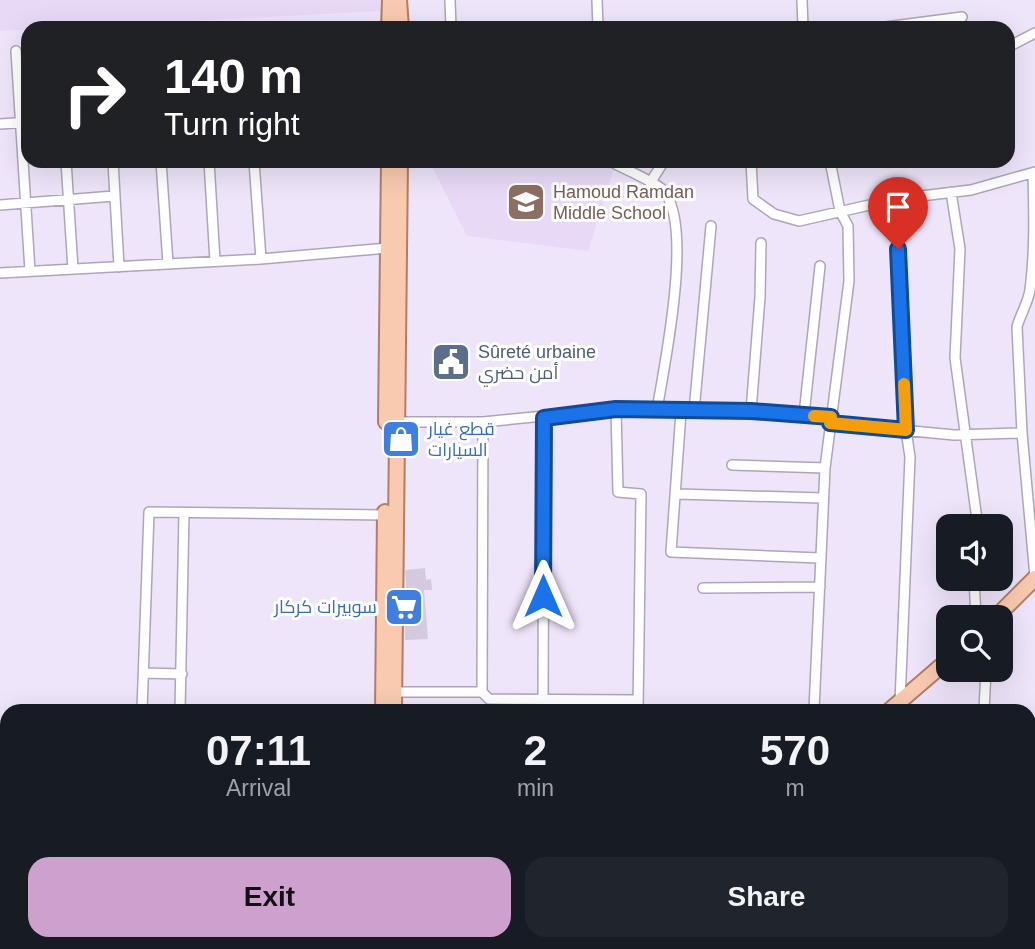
<!DOCTYPE html>
<meta charset="utf-8">
<style>
:root{--surface:#171b24;--page:#20242c;--text:#f1f3f6;--muted:#9ea1a6;--accent:#cda0ce}
body{margin:0;font-family:Helvetica,Cairo,sans-serif;background:var(--page);color:var(--text);height:100vh;display:flex;flex-direction:column;font-size:26px;white-space:nowrap}
*{box-sizing:border-box;margin:0}
p{font-size:23px;color:var(--muted)}
.icon{flex:none;width:38px;height:38px;fill:none;stroke:currentColor;stroke-width:2;stroke-linecap:round;stroke-linejoin:round}
.map{position:relative;flex:1;overflow:hidden}
.drawer{position:absolute;left:0px;top:704px;width:1036px;height:247px;display:flex;flex-direction:column;background:var(--surface);border-radius:21px 21px 0 0;box-shadow:0 7px 28px #0002}
.drawer>*{flex:none}
.guide{position:absolute;left:21px;top:21px;width:994px;height:147px;border-radius:21px;box-shadow:0 7px 28px #0002;background:#202124;color:#fff;overflow:hidden}
.tools{position:absolute;left:936px;top:514px;display:grid;gap:14px}
.tools a{display:grid;place-items:center;width:77px;height:77px;border-radius:14px;background:var(--surface);box-shadow:0 7px 28px #0002;font-size:35px}
.pin{position:absolute;display:grid;place-items:center;width:60px;height:60px;color:#fff;margin:-72px -30px;border-radius:50% 50% 50% 0;rotate:-45deg;box-shadow:0 0 7px #0007}
.pin .icon{rotate:45deg}
.me{position:absolute;width:77px;margin:-38px;rotate:0deg;stroke-linejoin:round;filter:drop-shadow(0 0 5px #0008)}
.turn{display:flex;align-items:center;gap:24px;height:147px;padding:0 28px;font-size:32px}
.turn .icon{width:91px;height:91px;stroke-width:2.5}
.turn b{display:block;font-size:49px;line-height:60px}
.eta{display:flex;justify-content:space-evenly;align-items:center;height:119px;text-align:center}
.eta b{font-size:42px;font-weight:700;line-height:49px}
.action{display:flex;gap:14px;margin-top:auto;padding:14px 28px}
.action a{flex:1;height:80px;border-radius:21px;background:var(--accent);color:#111;font-size:28px;font-weight:700;line-height:80px;text-align:center}
.action a+a{background:var(--page);color:var(--text)}
.map>svg:first-child{display:block}
.built{fill:#e8daf7}
.building{fill:#d4cae0}
.lines{fill:none;stroke-linecap:round;stroke-linejoin:round}
.minor-casing{stroke:#aea5ba;stroke-width:12}
.primary-casing{stroke:#b27e64;stroke-width:18}
.minor{stroke:#fff;stroke-width:9}
.primary{stroke:#f9cab0;stroke-width:14}
.route-casing{stroke:#114b97;stroke-width:18}
.route{stroke:#1a73e8;stroke-width:12}
.slow{stroke:#f59e0b;stroke-width:12}
.labels{text-anchor:middle;stroke-width:6;stroke-linejoin:round;paint-order:stroke}
.education-label{font-size:18px;fill:#785e54;stroke:#fff;text-anchor:start}
.service-label{font-size:18px;fill:#4e5e75;stroke:#fff;text-anchor:start}
.shop-label{font-size:18px;fill:#366cbe;stroke:#fff;text-anchor:start}
</style>
<div class="map">
<svg width="1035" height="949" viewBox="0 0 1035 949">
<rect width="100%" height="100%" fill="#efe5fb"/>
<path class="built" d="M0,0H381V11L0,31Z
M429,161H599L614,169L588,251L467,236Z"/>
<path class="building" d="M425,568L426,580L431,579L432,590H424L428,639L405,640V613H408L405,570Z"/>
<g class="lines">
<g class="minor-casing">
<path id="minor" d="M450,0L451,28
M597,0L598,28
M802,0L803,28
M878,28L962,17
M1008,47L1035,33
M16,51L30,271
M0,124L28,122
M66,161L73,269
M113,161L119,267
M161,161L168,264
M209,161L215,261
M254,161L261,259
M610,161C622,168 653,181 662,189C695,221 664,366 657,410
M751,161L753,199L774,214L799,221L896,199L971,190L1035,172
M1033,173C1034,212 1035,252 1030,290C1028,303 1020,315 1017,327L1022,433L1035,577
M650,183L664,161
M951,192L960,249L955,358L978,527
M896,199L906,430L910,457L900,702
M0,205L114,196
M0,273L261,259L388,248
M616,409L618,492L641,494L638,710
M694,411L711,226
M751,411L760,297L761,243
M681,412L671,552L820,558
M804,415L820,266
M395,422H483L616,409L751,411L831,417
M483,422L482,692L489,699L638,700
M830,423L954,435L1022,433
M732,465L825,468
M677,494L823,498
M974,579L976,618
M703,588L820,587
M144,673L182,674
M394,692H482
M142,710L149,512L385,515
M180,710L184,513
M543,710L544,418
M814,710L825,468L849,281L848,226L840,211L830,161
M984,710L986,670
M1029,823L1035,824
M524,943L530,949"/>
</g>
<g class="primary-casing">
<path id="primary" d="M399,0L401,28
M389,28L390,0
M386,422L389,161
M995,618L1035,578
M383,710L385,512
M394,710L400,161
M890,710L948,660
M392,949V943
M611,949L617,943"/>
</g>
<use href="#minor" class="minor"/>
<use href="#primary" class="primary"/>
</g>
<g class="lines">
<g class="route-casing">
<path id="route" d="M543,596L544,418L616,409L751,411L831,417L830,423L906,430L898,249"/>
</g>
<use href="#route" class="route"/>
<path class="slow" d="M814,416L831,417L830,423L906,430L904,384"/>
</g>
<defs>
<g id="school-square" transform="scale(2.0125)"><rect x="-9" y="-9" width="18" height="18" rx="4" fill="#8d6e63" stroke="#fff"/><path d="M0-5L7-2L0 1L-7-2ZM-4 1L0 2.5L4 1V4Q0 6-4 4Z" fill="#fff"/></g>
<g id="civic-square" transform="scale(2.0125)"><rect x="-9" y="-9" width="18" height="18" rx="4" fill="#5c6f8a" stroke="#fff"/><path d="M-.6-6.5H3V-4.5H.6V-3L4-1V1h2V6H-6V1h2V-1L-.6-3ZM-1.2 2.5V6h2.4V2.5Z" fill="#fff"/></g>
<g id="shop-square" transform="scale(2.0125)"><rect x="-9" y="-9" width="18" height="18" rx="4" fill="#3f7fe0" stroke="#fff"/><path d="M-5-2.5h2.3a2.7 3.5 0 0 1 5.4 0H5L5.5 6h-11ZM-1.5-2.5h3a1.5 2.3 0 0 0-3 0Z" fill="#fff"/></g>
<g id="supermarket-square" transform="scale(2.0125)"><rect x="-9" y="-9" width="18" height="18" rx="4" fill="#3f7fe0" stroke="#fff"/><path d="M-6-5.5h2.5l.6 2H6L4.5 2H-2.5L-4.4-4H-6ZM-1.5 3.2a1.3 1.3 0 1 0 .1 0ZM3 3.2a1.3 1.3 0 1 0 .1 0Z" fill="#fff"/></g>
</defs>
<g fill-rule="evenodd">
<use href="#school-square" x="526" y="202"/>
<use href="#civic-square" x="451" y="362"/>
<use href="#shop-square" x="401" y="439"/>
<use href="#supermarket-square" x="404" y="607"/>
</g>
<g class="labels">
<g class="education-label">
<text x="553" y="198">Hamoud Ramdan<tspan x="553" dy="21">Middle School</tspan></text>
</g>
<g class="service-label">
<text x="478" y="358">Sûreté urbaine<tspan x="478" dy="21">أمن حضري</tspan></text>
</g>
<g class="shop-label">
<text x="428" y="435">قطع غيار<tspan x="428" dy="21">السيارات</tspan></text>
<text x="377" y="613" text-anchor="end">سوبيرات كركار</text>
</g>
</g>
</svg>
<div class="tools">
<a><svg class="icon" aria-label="sound" viewBox="0 0 24 24"><path d="M4 9h4l5-4v14l-5-4H4zM17 9q2 3 0 6"/></svg></a>
<a><svg class="icon" aria-label="search" viewBox="0 0 24 24"><circle cx="10" cy="10" r="6"/><path d="M15 15l6 6"/></svg></a>
</div>
<div class="pin" style="left:898px;top:249px;background:#d93025"><svg class="icon" aria-label="arrive" viewBox="0 0 24 24"><path d="M6 21V4h12l-3 4 3 4H6"/></svg></div>
<svg class="me" style="left:543px;top:596px" viewBox="-20 -20 40 40"><path d="M0-17L14 15 0 8-14 15z" fill="#1a73e8" stroke="#fff" stroke-width="4"/></svg>
<div class="guide">
<div class="turn"><svg class="icon" aria-label="right" viewBox="0 0 24 24"><path d="M7 20v-9h11M14 6l5 5-5 5"/></svg><div><b>140 m</b>Turn right</div></div>
</div>
<section class="drawer">
<div class="eta">
<div><b>07:11</b><p>Arrival</p></div>
<div><b>2</b><p>min</p></div>
<div><b>570</b><p>m</p></div>
</div>
<div class="action"><a>Exit</a><a>Share</a></div>
</section>
</div>
